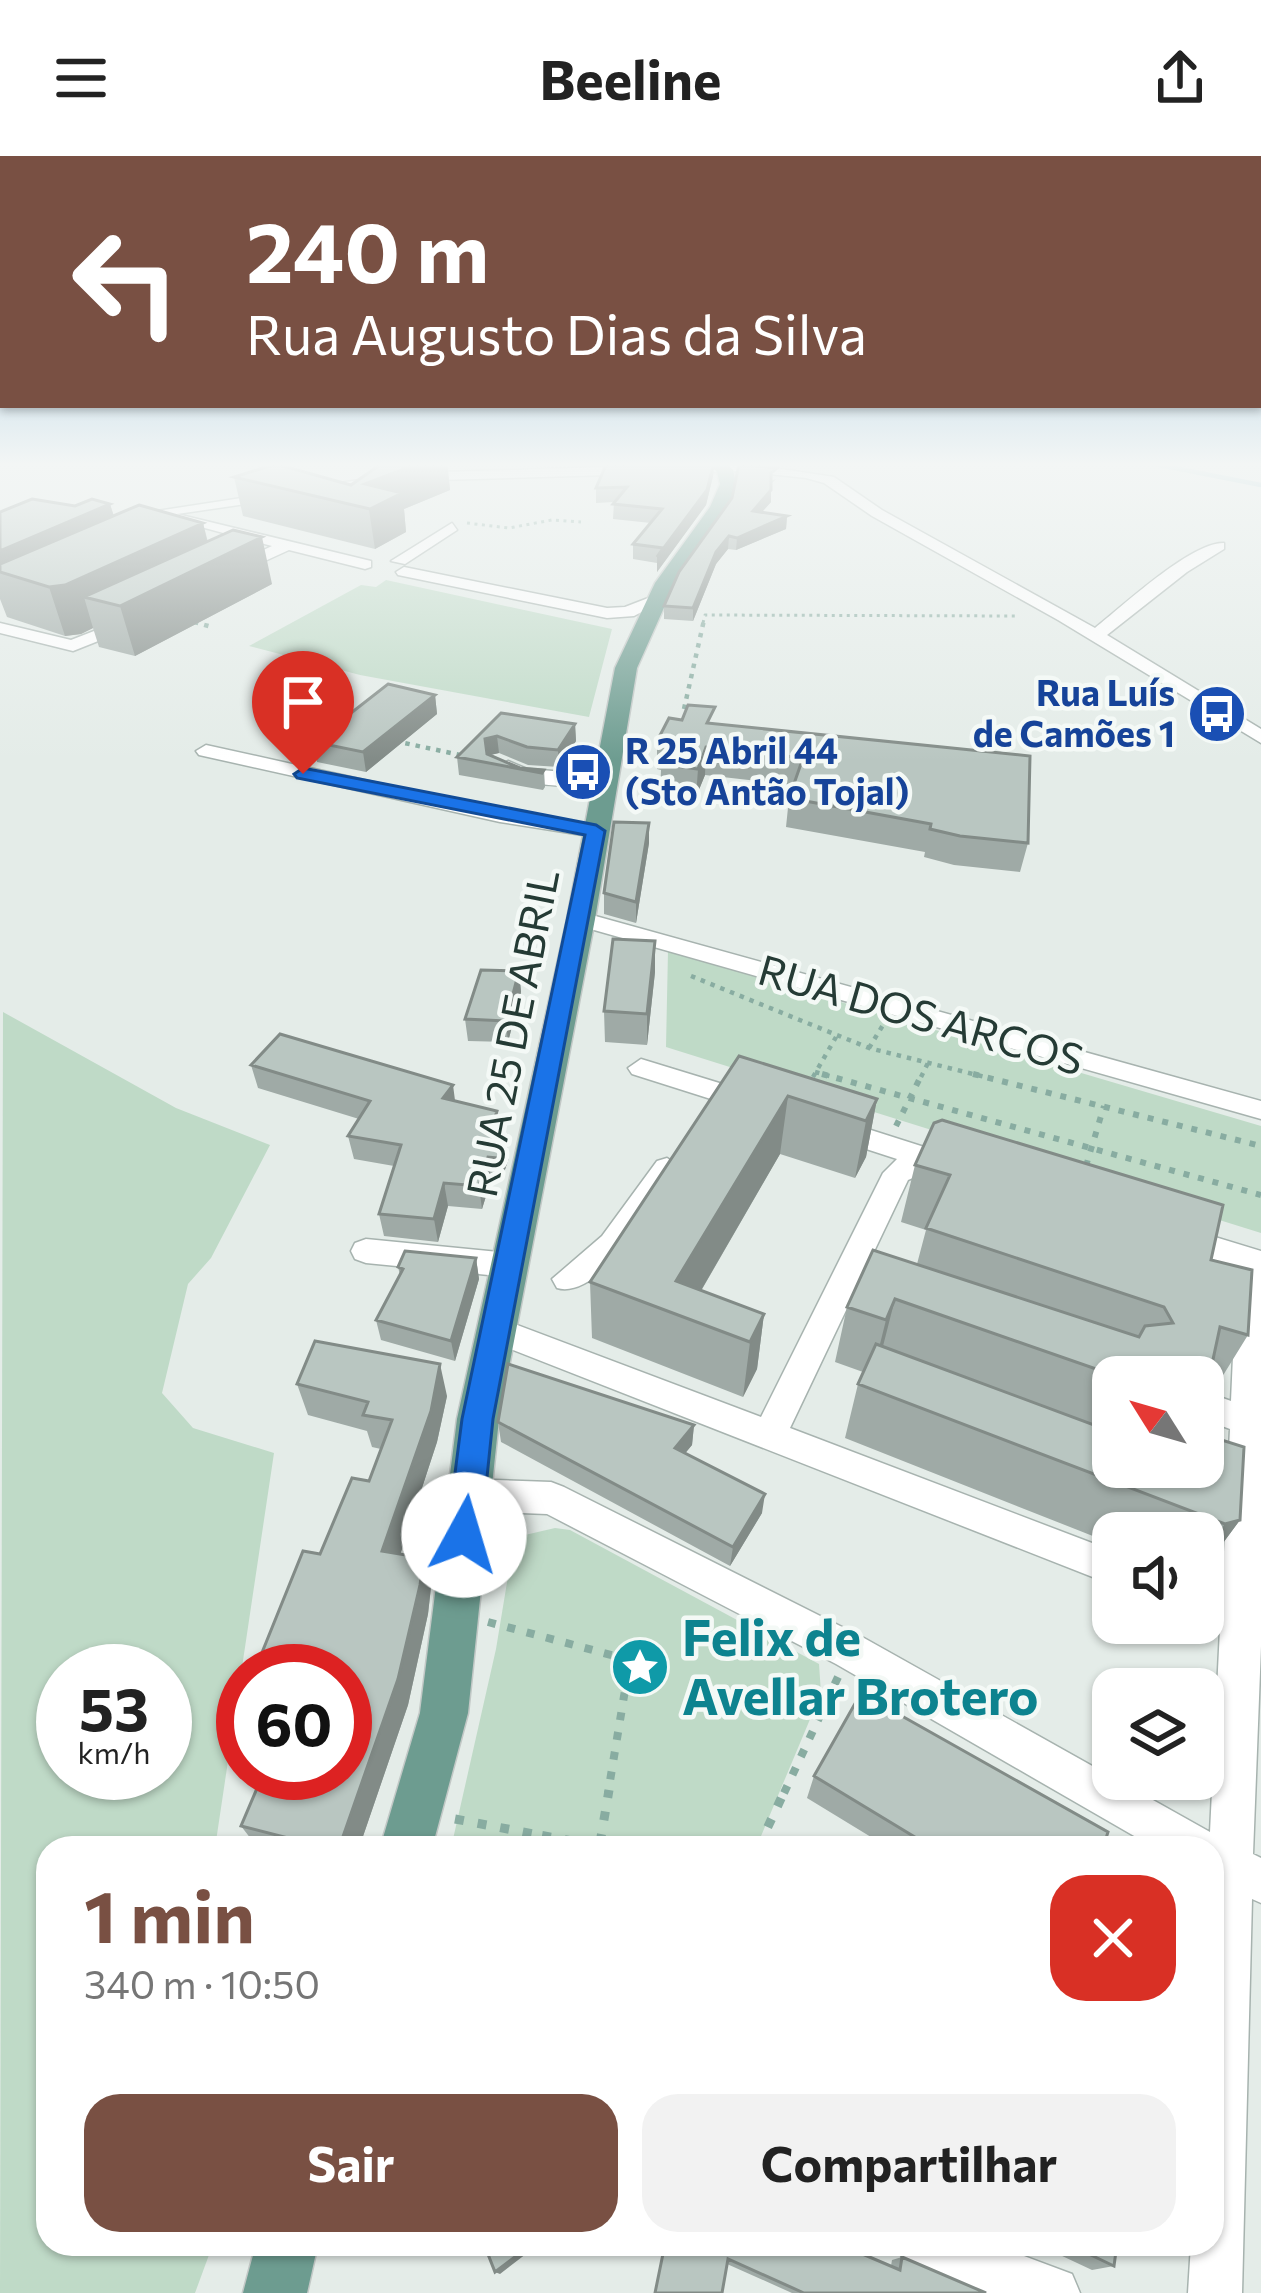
<!DOCTYPE html>
<html lang="pt">
<meta charset="utf-8">
<style>
:root{--surface:#fff;--page:#f2f2f2;--text:#222;--muted:#767676;--accent:#795043}
body{margin:0;font-family:Commissioner,sans-serif;background:var(--page);color:var(--text);height:100vh;display:flex;flex-direction:column;font-size:45px;white-space:nowrap}
*{box-sizing:border-box;margin:0}
p{font-size:39px;color:var(--muted)}
.icon{flex:none;width:66px;height:66px;fill:none;stroke:currentColor;stroke-width:2;stroke-linecap:round;stroke-linejoin:round}
.map{position:relative;flex:1;overflow:hidden}
.sheet{position:absolute;left:36px;top:1680px;width:1188px;height:420px;display:flex;flex-direction:column;background:var(--surface);border-radius:36px;box-shadow:0 3px 9px #0004}
.sheet>*{flex:none}
.hud{position:absolute;left:0px;top:0px;width:1263px;height:252px;box-shadow:0 3px 9px #0004;background:#795043;color:#fff;overflow:hidden}
.needle{width:78px;rotate:307deg}
.buttons{position:absolute;left:1092px;top:1200px;display:grid;gap:24px}
.buttons a{display:grid;place-items:center;width:132px;height:132px;border-radius:24px;background:var(--surface);box-shadow:0 3px 9px #0004;font-size:60px}
.speed{position:absolute;left:36px;top:1488px;display:flex;gap:24px;font-size:60px;font-weight:700;text-align:center}
.speed>*{display:grid;place-content:center;width:156px;height:156px;border-radius:50%;background:var(--surface);box-shadow:0 3px 9px #0004;line-height:1}
.speed small{font-size:30px;font-weight:400}
.speed .limit{border:18px solid #d22;background:#fff;color:#111}
.pin{position:absolute;display:grid;place-items:center;width:102px;height:102px;color:#fff;margin:-123px -51px;border-radius:50% 50% 50% 0;rotate:-45deg;box-shadow:0 0 12px #0007}
.pin .icon{rotate:45deg}
.me{position:absolute;width:132px;margin:-66px;rotate:6deg;stroke-linejoin:round;filter:drop-shadow(0 0 9px #0008)}
.turn{display:flex;align-items:center;gap:42px;height:252px;padding:0 48px;font-size:54px}
.turn .icon{width:156px;height:156px;stroke-width:2.5}
.turn b{display:block;font-size:84px;line-height:102px}
.round{display:grid;place-items:center;flex:none;width:126px;height:126px;border-radius:36px;background:var(--page)}
.head{display:flex;align-items:center;justify-content:space-between;height:204px;padding:0 48px}
h1{font-size:72px;font-weight:700;line-height:90px;color:var(--accent)}
.action{display:flex;gap:24px;margin-top:auto;padding:24px 48px}
.action a{flex:1;height:138px;border-radius:36px;background:var(--accent);color:#fff;font-size:48px;font-weight:700;line-height:138px;text-align:center}
.action a+a{background:var(--page);color:var(--text)}
header{display:flex;justify-content:space-between;align-items:center;height:156px;padding:0 48px;background:var(--surface);font-size:54px;font-weight:700}
.map>svg:first-child{display:block}
.green{fill:#bfdac7;fill-rule:evenodd}
.lines{fill:none;stroke-linecap:round;stroke-linejoin:round}
.stream{stroke:#92c2cb;stroke-width:4.5}
.minor-casing{stroke:#a7b3af;stroke-width:3}
.major-casing{stroke:#c2c8c6;stroke-width:3}
.path-far4{stroke:#88aca1;stroke-width:3;stroke-dasharray:3 4.5;stroke-linecap:butt}
.path-far3{stroke:#88aca1;stroke-width:4.5;stroke-dasharray:4.5 6;stroke-linecap:butt}
.path-far2{stroke:#88aca1;stroke-width:6;stroke-dasharray:6 9;stroke-linecap:butt}
.path-far1{stroke:#88aca1;stroke-width:8;stroke-dasharray:8 12;stroke-linecap:butt}
.path{stroke:#88aca1;stroke-width:9;stroke-dasharray:9 14;stroke-linecap:butt}
.minor{fill:#fff;fill-rule:evenodd}
.major{fill:#6d9c90;fill-rule:evenodd}
.wall{fill:#9faaa6}
.shaded-wall{fill:#828b87}
.building{fill:#b9c6c1;stroke:#828b87;stroke-width:3}
.route{fill:#1a73e8;stroke:#114b97;stroke-width:3}
.labels{text-anchor:middle;stroke-width:9;stroke-linejoin:round;paint-order:stroke}
.far-transit-label{font-size:36px;font-weight:bold;fill:#164399;stroke:#f4f9f6;text-anchor:end}
.street-label{font-size:42px;fill:#253b35;stroke:#f4f9f6}
.near-culture-label{font-size:51px;font-weight:bold;fill:#0d838f;stroke:#f4f9f6;text-anchor:start}
</style>
<header><svg class="icon" aria-label="menu" viewBox="0 0 24 24"><path d="M4 6h16M4 12h16M4 18h16"/></svg>Beeline<svg class="icon" aria-label="share" viewBox="0 0 24 24"><path d="M12 15V3M7 8l5-5 5 5M5 13v7h14v-7"/></svg></header>
<div class="map">
<svg width="1261" height="2137" viewBox="0 0 1261 2137">
<rect width="100%" height="100%" fill="#e4ece8"/>
<path class="green" d="M386,424L612,473L589,561L360,519L249,490L361,429L376,431Z
M668,795L1261,970V1077L666,891Z
M3,856L176,952L270,989L211,1102L188,1128L162,1237L193,1272L274,1297L215,1692H48V2088H213L195,2137H0ZM165,1515V1617H63V1515Z
M555,1372L570,1374L819,1508L821,1537L756,1692H451L496,1493L513,1390L525,1379Z"/>
<g class="lines">
<path class="stream" d="M1144,306L1261,329"/>
<g class="minor-casing">
<path id="minor" d="M742,307L834,321L882,354L1095,472C1123,450 1191,386 1224,387V393L1187,416L1107,479L1261,573V587L1058,464L872,360L824,327L806,322L742,315L405,325L177,358L371,405V411L365,413L289,394L232,420L226,418V412L272,390L160,360L118,366L111,362L405,317Z
M452,367L457,374L405,408L391,405Z
M404,411L607,452L625,451L656,439L664,444L634,460L607,462L398,419L396,416Z
M130,461L136,462V470L73,495L0,477V467L71,484Z
M206,589L500,654L595,669L606,675L595,681L500,666L199,599L196,595Z
M508,605L527,613L604,619L614,625L604,631C571,629 523,634 498,611Z
M581,756L1261,945V963L573,768L569,763Z
M641,903L765,941L769,948L755,957L632,918L628,912Z
M830,961L965,1004L969,1011L955,1021L932,1014L908,1024L790,1272L1113,1395V1429L485,1183L480,1174L485,1165L496,1161L761,1261L883,1017L897,1003L820,978L816,971Z
M667,1002L681,1012C662,1044 599,1145 557,1132L552,1123L602,1080L657,1005Z
M1179,1070L1261,1095V1490L1253,1698L1261,1702V1747L1252,1743L1242,2137H1188L1191,2088H1212V1692H1155L836,1508L547,1358L467,1355L454,1350L449,1339L454,1328L467,1323L551,1326L564,1331L864,1482L1210,1676L1220,1473L1203,1466V1430L1222,1437L1230,1273L1203,1263V1235L1231,1245L1237,1111L1168,1089L1164,1081L1168,1073Z
M366,1083L509,1097L520,1101L524,1109L520,1117L509,1121L366,1107L355,1103L351,1095L355,1087Z
M896,2088H992L1072,2118L1080,2137H983L904,2106Z"/>
</g>
<g class="major-casing">
<path id="major" d="M707,306H725L733,314L736,328L728,351L675,427L637,512L595,763L499,1263L468,1557L432,1692H380L420,1557L457,1263L567,763L615,512L655,427L710,351L720,328L717,316Z
M256,2088H318L307,2137H243Z"/>
</g>
<path class="path-far4" d="M467,367L509,372L552,364L581,366
M703,467L705,459L1018,460"/>
<path class="path-far3" d="M194,466L212,471
M684,553L704,464
M395,585L465,600
M277,590L307,570L335,573
M691,820L869,892L985,921
M869,892L883,869
M815,916L833,921
M813,921L836,881
M921,921L928,907"/>
<path class="path-far2" d="M822,918L1261,1039
M973,918L1261,990
M808,930L815,918
M896,970L922,918
M1086,1010L1104,950"/>
<path class="path-far1" d="M488,1466L630,1504L608,1637
M784,1637L838,1521"/>
<path class="path" d="M455,1663L534,1678
M600,1687L609,1634
M529,1692L534,1678L611,1692
M758,1692L785,1634"/>
<use href="#minor" class="minor"/>
<use href="#major" class="major"/>
</g>
<path class="wall" d="M384,306H447L450,334L404,353L406,376L375,393L243,360L234,321L351,329Z
M714,306L713,320L706,349L657,416V407L633,403V388L651,367L613,363L614,346L596,347V332Z
M757,306H795L791,310Z
M776,323L771,328V346L762,356L787,360L786,373L736,394L728,393L716,408L693,465L664,463V450L732,342Z
M110,348L114,360L203,367L208,386L272,428L135,500L99,491L93,472L81,478L65,480L7,461L0,443V356Z
M435,539L437,558L366,616L317,606L314,586Z
M501,557L575,568L576,585L559,611L528,609L499,597L490,599L520,612L544,614L545,631L543,634L459,619L457,601Z
M682,564L714,567L1028,687L1020,716L954,709L924,701L925,696L786,671L789,642L794,629L705,619L696,641L660,636L661,614L657,613V585Z
M649,667V687L636,767L604,758V737Z
M655,785V816L647,889L605,886L604,855Z
M519,815L521,836L508,886L468,885L465,863Z
M739,900L877,943L866,1001L855,1022L780,998L701,1135L764,1158L757,1213L743,1241L592,1182L590,1126Z
M251,909L455,945L499,978L509,1002L501,1025L491,1024L482,1053L448,1050L438,1086L384,1080L379,1058L394,1010L354,1003L348,980L359,963L258,932Z
M915,1009L1211,1104L1248,1179L1214,1234L1207,1232L1203,1221H1113V1311L1240,1364L1203,1414V1377H1113V1388L845,1282L858,1228L863,1216L835,1206L847,1151L917,1108L926,1074L901,1066Z
M476,1102L479,1123L455,1205L381,1184L376,1164L400,1119L398,1111Z
M297,1228L447,1240L437,1286L400,1398L424,1402L431,1431L428,1458L408,1549L359,1692H258L241,1670L256,1634L253,1628L345,1515H269L261,1499L320,1398L369,1325L381,1293L372,1291L367,1275L308,1259Z
M498,1266L694,1269L692,1289L685,1297L762,1357L730,1410L501,1286Z
M814,1620L1103,1692H889L807,1642Z
M664,2088L891,2110L892,2104L902,2101L986,2137H792L727,2108Z
M1044,2088H1117L1114,2110L1092,2114L1043,2091Z"/>
<path class="shaded-wall" d="M422,306H447L450,334L404,353L406,376L375,393L365,328Z
M714,306L713,320L706,349L657,416V401Z
M771,334V346L752,367L753,355Z
M110,348L122,388L0,416V395Z
M787,360L786,373L736,394L737,382Z
M203,367L212,406L262,381L272,428L135,500L120,450L84,441L93,472L81,478L65,480L49,431Z
M729,380L728,393L716,408L693,465V452L716,396Z
M435,539L437,558L366,616L363,596Z
M575,568L576,585L559,611L558,594Z
M497,580L499,597L486,600L485,583Z
M706,591L705,619L696,641L698,613Z
M649,667V687L636,767V746Z
M655,785V816L647,889V858Z
M519,815L521,836L508,886L506,865Z
M453,929L456,952L443,942Z
M788,940L780,998L685,1162L676,1125Z
M877,943L866,1001L855,1022L866,965Z
M497,955L499,978L490,977Z
M506,979L509,1002L501,1025L498,1002Z
M488,1001L491,1024L482,1053L479,1030Z
M444,1027L448,1050L438,1086L434,1063Z
M476,1102L479,1123L455,1205L451,1185Z
M895,1143L881,1198L872,1220L886,1164Z
M764,1158L757,1213L743,1241L750,1186Z
M440,1208L447,1240L437,1286L392,1424L382,1395Z
M694,1269L692,1289L674,1311L675,1292Z
M765,1338L762,1357L730,1410L733,1391Z
M1240,1364L1203,1414V1398L1225,1368Z
M424,1402L431,1431L428,1458L408,1549L359,1692H339Z
M532,2088H539L500,2118L495,2116Z"/>
<path class="building" d="M384,306H422L365,328L402,337L370,353L234,321L276,308L351,329Z
M714,306L707,334L657,401L663,392L633,388L662,353L613,348L627,331L596,332L606,309Z
M739,308L777,312L771,317V334L753,355L787,360L737,382L729,380L716,396L693,452L664,450L679,416L732,342Z
M32,343L75,350L92,343L110,348L0,395V356Z
M139,349L203,367L65,429L49,431L0,416V408Z
M233,374L262,381L120,450L84,441Z
M388,528L435,539L363,596L314,586Z
M688,549L715,551L707,567L1030,600L1028,687L960,680L930,673L931,668L789,642L803,602L706,591L698,613L661,608L669,587L657,585L669,562L682,564Z
M501,557L575,568L558,594L527,591L497,580L485,583L487,598L520,612L544,614L542,617L457,601Z
M614,666L649,667L636,746L604,737Z
M613,783L655,785L647,858L604,855Z
M481,814L519,815L506,865L465,863Z
M280,878L453,929L443,942L497,955L490,977L506,979L498,1002L488,1001L479,1030L444,1027L434,1063L379,1058L401,989L348,980L370,945L251,909Z
M739,900L877,943L866,965L788,940L676,1125L764,1158L750,1186L590,1126Z
M942,964L1223,1049L1211,1104L1252,1114L1248,1179L1220,1171L1203,1250V1221H1119L895,1143L886,1164L847,1151L873,1094L1139,1181L1145,1170L1173,1167L1164,1151L926,1072L950,1019L915,1009L934,967Z
M405,1095L476,1102L451,1185L376,1164L403,1113L398,1111Z
M315,1185L440,1208L431,1255L382,1395L424,1402L420,1429L398,1523L339,1692H297L300,1685L241,1670L258,1630L253,1628L257,1617H345V1515H299L303,1505L261,1499L303,1395L320,1398L352,1322L369,1325L392,1264L363,1259L368,1246L297,1228Z
M876,1188L1113,1276V1311H1203V1278L1244,1291L1240,1364L1225,1368L858,1228Z
M508,1208L694,1269L675,1292L765,1338L733,1391L498,1266Z
M861,1537L1108,1676L1103,1692H933L814,1620Z
M484,2088H532L495,2116Z
M665,2088H839L900,2114L902,2101L986,2137H804L728,2103L722,2137H655Z
M1068,2088H1117L1114,2110Z"/>
<linearGradient id="sky" x2="0" y2="1"><stop stop-color="#85badc"/><stop offset="0.51" stop-color="#f3f6f5"/><stop offset="1" stop-color="#f3f6f5" stop-opacity="0"/></linearGradient>
<rect width="1261" height="605" fill="url(#sky)"/>
<path class="route" d="M303,612L596,669L605,675L493,1263L481,1379L476,1390L464,1394L452,1390L447,1379L462,1263L585,679L297,622L294,618Z"/>
<defs>
<g id="bus-disc" transform="scale(3)"><circle r="9.5" fill="#1a4fb4" stroke="#f4f9f6"/><path d="M-5-6H5V4H4V6H2V4H-2V6H-4V4H-5ZM-3.5-4V0h7V-4ZM-3.5 1.2v1.5H-2V1.2ZM2 1.2v1.5H3.5V1.2Z" fill="#fff"/></g>
<g id="sight-disc" transform="scale(3)"><circle r="9.5" fill="#0f9aa8" stroke="#f4f9f6"/><path d="M0-6L1.8-2.2L6-1.7L2.9 1.2L3.7 5.4L0 3.3L-3.7 5.4L-2.9 1.2L-6-1.7L-1.8-2.2Z" fill="#fff"/></g>
</defs>
<g fill-rule="evenodd">
<use href="#bus-disc" x="1217" y="558"/>
<use href="#bus-disc" x="583" y="616"/>
<use href="#sight-disc" x="640" y="1511"/>
</g>
<g class="labels">
<g class="far-transit-label">
<text x="1175" y="550">Rua Luís<tspan x="1175" dy="41">de Camões 1</tspan></text>
<text x="625" y="608" text-anchor="start">R 25 Abril 44<tspan x="625" dy="41">(Sto Antão Tojal)</tspan></text>
</g>
<g class="street-label">
<text transform="translate(921 859) rotate(16)" y="15">RUA DOS ARCOS</text>
<text transform="translate(513 877) rotate(-79)" y="15">RUA 25 DE ABRIL</text>
</g>
<g class="near-culture-label">
<text x="682" y="1500">Felix de<tspan x="682" dy="59">Avellar Brotero</tspan></text>
</g>
</g>
</svg>
<div class="buttons">
<a><svg class="needle" viewBox="-14 -14 28 28"><path d="M0-13l5 13h-10z" fill="#e53935"/><path d="M0 13l5-13h-10z" fill="#767676"/></svg></a>
<a><svg class="icon" aria-label="sound" viewBox="0 0 24 24"><path d="M4 9h4l5-4v14l-5-4H4zM17 9q2 3 0 6"/></svg></a>
<a><svg class="icon" aria-label="layers" viewBox="0 0 24 24"><path d="M12 4l9 5-9 5-9-5zM3 14l9 5 9-5"/></svg></a>
</div>
<div class="speed"><div>53<small>km/h</small></div><div class="limit">60</div></div>
<div class="pin" style="left:303px;top:618px;background:#d93025"><svg class="icon" aria-label="arrive" viewBox="0 0 24 24"><path d="M6 21V4h12l-3 4 3 4H6"/></svg></div>
<svg class="me" style="left:464px;top:1379px" viewBox="-20 -20 40 40"><circle r="19" fill="#fff"/><path d="M0-13L10 11 0 6-10 11z" fill="#1a73e8"/></svg>
<div class="hud">
<div class="turn"><svg class="icon" aria-label="left" viewBox="0 0 24 24"><path d="M17 20v-9H6M10 6l-5 5 5 5"/></svg><div><b>240 m</b>Rua Augusto Dias da Silva</div></div>
</div>
<section class="sheet">
<div class="head"><div><h1>1 min</h1><p>340 m · 10:50</p></div><a class="round" style="background:#d93025;color:#fff"><svg class="icon" aria-label="close" viewBox="0 0 24 24"><path d="M6 6l12 12M18 6L6 18"/></svg></a></div>
<div class="action"><a>Sair</a><a>Compartilhar</a></div>
</section>
</div>
